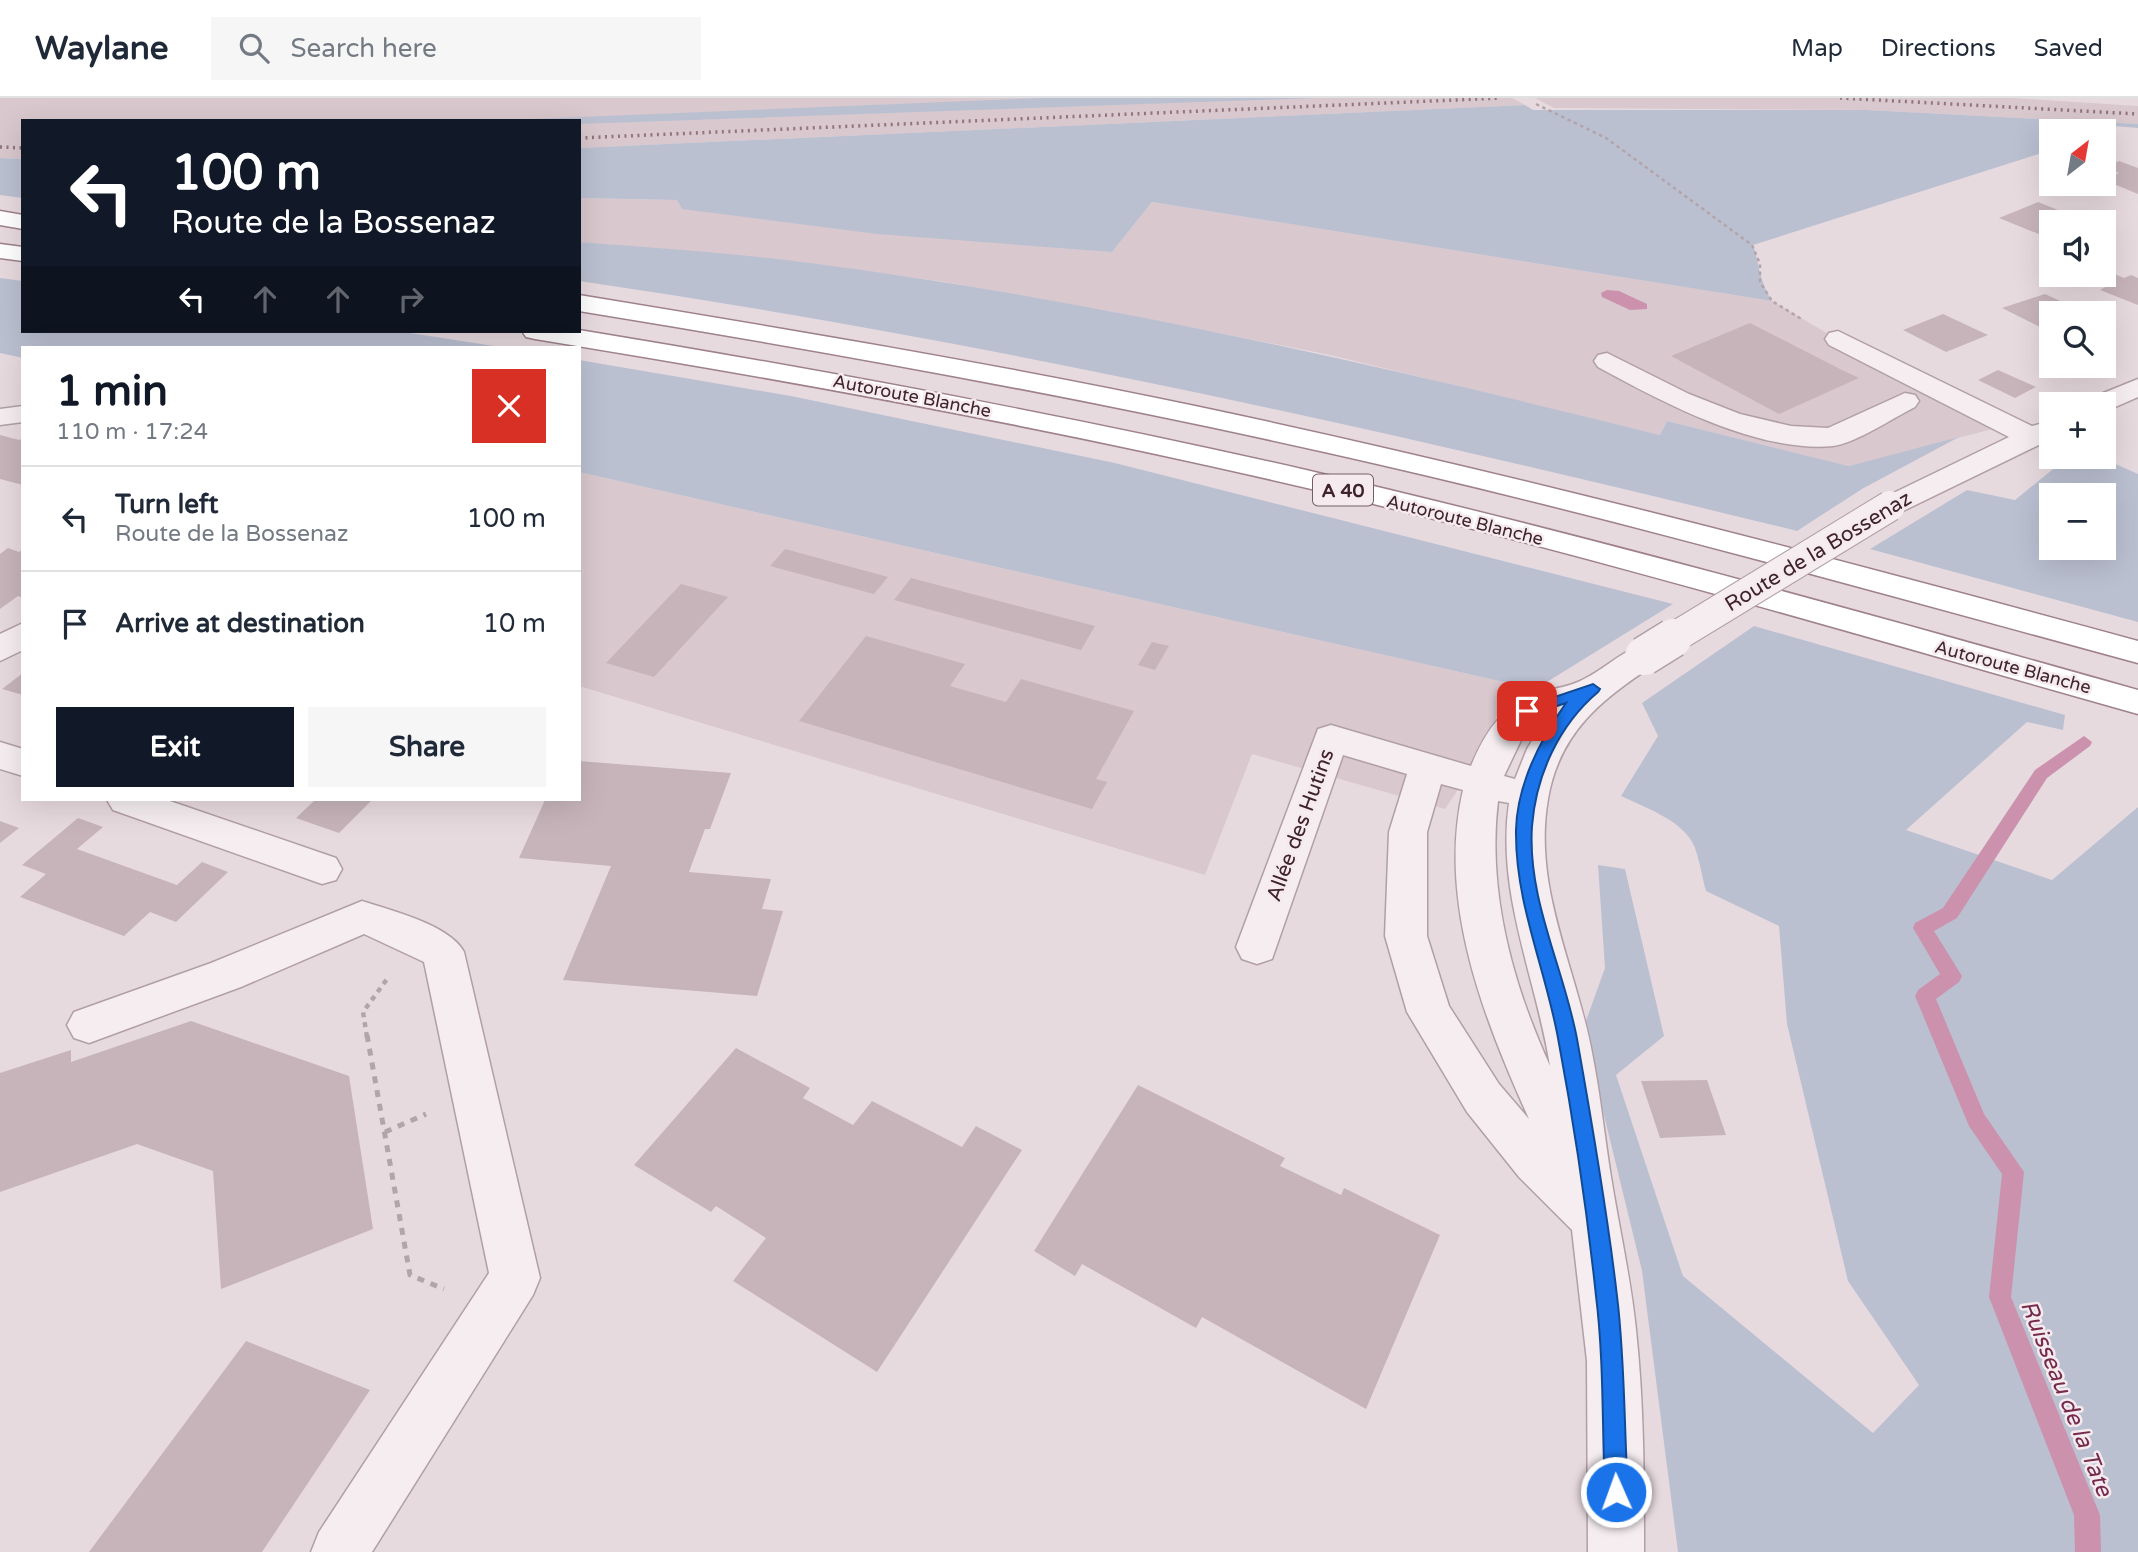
<!DOCTYPE html>
<meta charset="utf-8">
<style>
:root{--surface:#fff;--page:#f6f6f7;--text:#1f2937;--muted:#747a83;--line:#e0e1e3;--accent:#111827}
body{margin:0;font-family:"Varela Round",sans-serif;background:var(--page);color:var(--text);height:100vh;display:flex;flex-direction:column;font-size:26px;white-space:nowrap}
*{box-sizing:border-box;margin:0}
p{font-size:23px;color:var(--muted)}
.icon{flex:none;width:38px;height:38px;fill:none;stroke:currentColor;stroke-width:2;stroke-linecap:round;stroke-linejoin:round}
.map{position:relative;flex:1;overflow:hidden}
.drawer{position:absolute;left:21px;top:248px;width:560px;height:455px;display:flex;flex-direction:column;background:var(--surface);border-radius:0px;box-shadow:0 7px 28px #0002}
.drawer>*{flex:none}
.top-card{position:absolute;left:21px;top:21px;width:560px;height:214px;border-radius:0px;box-shadow:0 7px 28px #0002;background:#111827;color:#fff;overflow:hidden}
.needle{width:46px;rotate:31deg}
.tools{position:absolute;left:2039px;top:21px;display:grid;gap:14px}
.tools a{display:grid;place-items:center;width:77px;height:77px;border-radius:0px;background:var(--surface);box-shadow:0 7px 28px #0002;font-size:35px}
.pin{position:absolute;display:grid;place-items:center;width:60px;height:60px;color:#fff;margin:-30px;border-radius:14px;box-shadow:0 4px 10px #0006}
.me{position:absolute;width:77px;margin:-38px;rotate:358deg;stroke-linejoin:round;filter:drop-shadow(0 0 5px #0008)}
.turn{display:flex;align-items:center;gap:24px;height:147px;padding:0 35px;font-size:32px}
.turn .icon{width:91px;height:91px;stroke-width:2.5}
.turn b{display:block;font-size:49px;line-height:60px}
.lanes{display:flex;align-items:center;height:66px;padding:0 35px;background:#0003;justify-content:center;gap:35px;direction:ltr}
.lanes .off{opacity:.35}
.round{display:grid;place-items:center;flex:none;width:74px;height:74px;border-radius:0px;background:var(--page)}
.head{display:flex;align-items:center;justify-content:space-between;height:119px;padding:0 35px}
h1{font-size:42px;font-weight:700;line-height:52px;color:var(--accent)}
.cta{display:flex;gap:14px;margin-top:auto;padding:14px 35px}
.cta a{flex:1;height:80px;border-radius:0px;background:var(--accent);color:#fff;font-size:28px;font-weight:700;line-height:80px;text-align:center}
.cta a+a{background:var(--page);color:var(--text)}
ul{padding:0;list-style:none}
li{display:flex;align-items:center;gap:21px;height:105px;padding:0 35px;border-top:2px solid var(--line)}
li div{flex:1}
li b{display:block;font-size:26px}
li em{font-style:normal}
header{display:flex;align-items:center;gap:42px;box-sizing:border-box;height:98px;padding:0 35px;background:var(--surface);border-bottom:2px solid var(--line)}
header strong{font-size:33px}
nav{display:flex;gap:38px;margin-inline-start:auto;font-size:24px}
.search{width:490px;height:63px;background:var(--page);display:flex;align-items:center;gap:18px;box-sizing:border-box;padding:0 24px;border-radius:0px;color:var(--muted);font-size:26px}
.map>svg:first-child{display:block}
.built{fill:#d9c8ce}
.green{fill:#bbc0d1;fill-rule:evenodd}
.water{fill:#cb91ad}
.lines{fill:none;stroke-linecap:round;stroke-linejoin:round}
.stream{fill:#cb91ad;fill-rule:evenodd}
.building{fill:#c7b4bb}
.minor-casing{stroke:#b19fa6;stroke-width:3}
.highway-casing{stroke:#9f818c;stroke-width:3}
.path-far2{stroke:#b3a4aa;stroke-width:2.5;stroke-dasharray:3.5 3.5;stroke-linecap:butt}
.path-far1{stroke:#b3a4aa;stroke-width:4.5;stroke-dasharray:5 5;stroke-linecap:butt}
.path{stroke:#b3a4aa;stroke-width:5;stroke-dasharray:7 7;stroke-linecap:butt}
.minor{fill:#f5edf0;fill-rule:evenodd}
.highway{fill:#fff;fill-rule:evenodd}
.rail{stroke:#92737e;stroke-width:3.5;stroke-dasharray:2 4.5;stroke-linecap:butt}
.minor-bridge-far1-casing{stroke:#b19fa6;stroke-width:32;stroke-linecap:butt}
.minor-bridge-casing{stroke:#b19fa6;stroke-width:41;stroke-linecap:butt}
.minor-bridge-far1{stroke:#f5edf0;stroke-width:30}
.minor-bridge{stroke:#f5edf0;stroke-width:38}
.route{fill:#1a73e8;stroke:#114b97;stroke-width:2}
.labels{text-anchor:middle;stroke-width:5;stroke-linejoin:round;paint-order:stroke}
.far-street-label{font-size:18px;fill:#3e232d;stroke:#f5eaee}
.shield{fill:#f5eaee;stroke:#755f67;stroke-width:2}
.shield-label{font-size:19px;font-weight:bold;fill:#3e232d}
.street-label{font-size:21px;fill:#3e232d;stroke:#f5eaee}
.water-label{font-size:23px;font-style:italic;fill:#752a4c;stroke:#f5eaee}
</style>
<header>
<strong>Waylane</strong>
<div class="search"><svg class="icon" aria-label="search" viewBox="0 0 24 24"><circle cx="10" cy="10" r="6"/><path d="M15 15l6 6"/></svg>Search here</div>
<nav><a>Map</a><a>Directions</a><a>Saved</a></nav>
</header>
<div class="map">
<svg width="2138" height="1454" viewBox="0 0 2138 1454">
<rect width="100%" height="100%" fill="#e7dadf"/>
<path class="built" d="M0,0H1512L1525,7L579,50V23H23V61L0,60Z
M1535,0H2012L2138,8V26L1867,12L1554,10Z
M579,100L677,102L1112,154L1152,104L1772,203L1844,245L2008,327L1849,368L1667,323L1660,337L1330,257L1108,213L945,184L808,165L579,144Z
M579,374L1508,585L1485,651L1445,711L1252,656L1205,777L579,588Z"/>
<path class="green" d="M1041,0H1317L579,26V23H482Z
M1525,7L1533,12H1867L2138,26V30L2102,27L2106,35L2051,33V52L1753,147C1760,168 1759,183 1772,203L1152,104L1112,154L877,136L682,111L677,102L579,100V50Z
M0,60L23,61V100L0,97Z
M579,144C656,150 734,155 810,165C1097,202 1379,267 1660,337L1667,323L1849,368L1959,339L1862,391L1797,433C1394,334 990,243 579,183Z
M0,180L23,183V233H397L507,250H23V260L0,255Z
M579,262L791,298L1115,365L1673,506L1542,587L1503,602L1508,585L579,374Z
M2068,359H2100L2138,376V524L1870,451L1967,392L2015,402ZM2051,397H2104V450H2051Z
M1754,528L2065,617L2063,632L2027,624L1906,732L2052,782L2138,709V1454H1678L1642,1173L1583,931L1605,870L1598,767L1625,771L1664,938L1616,977L1683,1178L1873,1335L1919,1287L1848,1183L1787,926L1779,828L1706,793C1702,779 1700,764 1695,750C1685,723 1646,710 1621,698L1658,638L1642,605Z"/>
<path class="water" d="M1607,192L1619,193L1647,206V211L1630,212L1602,199L1601,195Z"/>
<g class="lines">
<path class="stream" d="M2084,638L2092,644L2090,648L2047,680L1957,820L1934,833L1962,878L1959,884L1936,901L1984,1016L2024,1074L2011,1199L2100,1417L2101,1454H2075L2074,1417L1989,1199L2002,1076L1969,1028L1915,898L1918,892L1940,876L1913,830L1915,825L1943,810L2035,672Z"/>
</g>
<path class="building" d="M2119,63L2138,70V96L2104,82L2119,75L2104,69Z
M2038,104L2068,116L2089,124H2051V141L1999,120Z
M2110,174L2124,180L2131,177L2138,180V207L2100,192L2109,187L2094,181Z
M2045,196L2067,206L2073,205L2092,214L2051,215V230L2046,232L2002,210Z
M1943,216L1988,237L1946,254L1903,232Z
M1750,225L1842,272L1859,280L1779,316L1671,258Z
M1998,272L2036,289L2015,300L1978,282Z
M0,337L19,342L23,340V387L0,381Z
M8,450L19,454L23,451V500L18,498L0,511V456Z
M785,451L888,479L874,496L770,468Z
M911,480L1095,528L1081,552L894,502Z
M681,486L728,499L654,579L606,565Z
M866,538L965,566L950,588L1006,604L1021,581L1134,613L1096,681L1107,684L1092,711L799,623Z
M1152,544L1169,548L1155,572L1138,567Z
M23,575V597L2,591Z
M579,663L731,675L710,731H705L689,774L771,781L762,811L783,813L757,898L563,882L611,768L519,760L545,702H579Z
M315,702H372L339,735L296,720Z
M78,720L103,729L77,751L177,787L202,764L228,774L176,824L150,814L124,838L20,799L46,776L22,767Z
M0,723L19,730L0,745Z
M191,923L349,978L373,1131L221,1191L213,1073L137,1046L0,1094V975L71,952V964Z
M736,950L810,990L803,1000L853,1027L872,1003L962,1049L976,1028L1022,1052L877,1274L733,1183L766,1140L716,1108L711,1114L634,1067Z
M1707,982L1726,1037L1660,1040L1641,983Z
M1138,987L1285,1060L1280,1068L1341,1097L1344,1090L1440,1137L1366,1311L1202,1219L1196,1230L1082,1166L1075,1178L1034,1153Z
M246,1243L370,1292L262,1454H89Z"/>
<g class="lines">
<g class="minor-casing">
<path id="minor" d="M1838,233L2032,328L2051,323V341L1901,414L1890,417L1879,414L1875,408L1879,402L2009,339L1829,247L1825,241L1829,235Z
M1607,255L1689,296L1740,316L1791,328L1828,330L1905,295L1915,297L1919,303L1915,309C1893,320 1856,345 1833,348C1757,355 1662,304 1598,269L1594,263L1598,257Z
M2138,281V299L2104,314V306H2087L2091,300Z
M23,308V324L0,327V311Z
M23,525V552L0,563V536Z
M1644,547L1656,550L1661,558L1656,566C1602,600 1559,635 1548,701C1532,791 1578,873 1593,960C1601,1001 1605,1043 1612,1085C1620,1134 1631,1182 1636,1232C1644,1306 1644,1380 1644,1454H1588L1587,1263L1572,1132L1519,1079L1467,1014L1407,914L1385,838L1389,734L1407,676L1343,657L1272,861L1257,866L1242,861L1236,849L1318,631L1331,627L1471,668C1486,632 1504,605 1542,594C1556,590 1572,588 1584,581C1605,571 1621,553 1644,547ZM1546,619L1527,651L1515,681L1504,678L1523,638ZM1441,686L1463,692C1437,803 1484,921 1529,1021L1499,986L1449,908L1427,838V734ZM1498,703L1509,705C1496,796 1536,879 1550,968C1513,887 1487,793 1498,703Z
M0,644L23,651V678L0,671Z
M107,702H167L336,760L342,771L336,782L322,786L113,712Z
M362,803C390,812 450,827 464,854L540,1180L533,1197L372,1454H311L319,1434L489,1175L424,864L364,836L241,889L89,945L74,940L67,927L74,914L211,865Z"/>
</g>
<g class="highway-casing">
<path id="highway" d="M0,113L23,117V131L0,127Z
M0,146L23,149V163L0,160Z
M579,197C785,231 991,265 1195,308C1512,375 1826,458 2138,543V565C1869,492 1601,416 1329,355C1081,299 831,254 579,213Z
M579,232C823,272 1065,317 1306,372C1585,437 1862,514 2138,592V616C1862,538 1587,456 1307,390C1052,330 794,283 535,241L526,239L522,233Z"/>
</g>
<path class="path-far2" d="M1536,6L1606,40L1752,147L1760,166V184L1772,203L1803,222"/>
<path class="path-far1" d="M367,939L363,914L387,881"/>
<path class="path" d="M367,937L410,1177L444,1191
M385,1034L426,1016"/>
<use href="#minor" class="minor"/>
<use href="#highway" class="highway"/>
<path class="rail" d="M1840,0L2138,16
M579,40L1501,0
M0,49L23,50"/>
<g class="minor-bridge-far1-casing">
<path id="minor-bridge-far1" d="M1670,542L1890,408"/>
</g>
<g class="minor-bridge-casing">
<path id="minor-bridge" d="M1644,558L1673,540"/>
</g>
<use href="#minor-bridge-far1" class="minor-bridge-far1"/>
<use href="#minor-bridge" class="minor-bridge"/>
</g>
<path class="route" d="M1593,586L1600,591L1598,594C1559,627 1536,677 1532,728C1527,802 1564,870 1577,941C1592,1025 1607,1112 1617,1198C1625,1262 1624,1329 1628,1394L1625,1402L1616,1406L1608,1402L1605,1394C1602,1329 1604,1262 1596,1198C1587,1112 1574,1025 1558,940C1545,869 1515,805 1516,732C1517,687 1540,642 1566,605L1527,618L1520,613L1522,610Z"/>
<g class="labels">
<g class="far-street-label">
<text transform="translate(912 298) rotate(11)" y="6">Autoroute Blanche</text>
<text transform="translate(1465 422) rotate(14)" y="6">Autoroute Blanche</text>
<text transform="translate(2013 569) rotate(15)" y="6">Autoroute Blanche</text>
</g>
<rect class="shield" x="1313" y="376.5" width="60" height="31" rx="5"/>
<g class="shield-label">
<text x="1343" y="399">A 40</text>
</g>
<g class="street-label">
<text transform="translate(1818 453) rotate(-31)" y="7">Route de la Bossenaz</text>
<text transform="translate(1300 727) rotate(-70)" y="7">Allée des Hutins</text>
</g>
<g class="water-label">
<text transform="translate(2067 1300) rotate(68)" y="8">Ruisseau de la Tate</text>
</g>
</g>
</svg>
<div class="tools">
<a><svg class="needle" viewBox="-14 -14 28 28"><path d="M0-13l5 13h-10z" fill="#e53935"/><path d="M0 13l5-13h-10z" fill="#747a83"/></svg></a>
<a><svg class="icon" aria-label="sound" viewBox="0 0 24 24"><path d="M4 9h4l5-4v14l-5-4H4zM17 9q2 3 0 6"/></svg></a>
<a><svg class="icon" aria-label="search" viewBox="0 0 24 24"><circle cx="10" cy="10" r="6"/><path d="M15 15l6 6"/></svg></a>
<a>+</a>
<a>−</a>
</div>
<div class="pin" style="left:1527px;top:613px;background:#d93025"><svg class="icon" aria-label="arrive" viewBox="0 0 24 24"><path d="M6 21V4h12l-3 4 3 4H6"/></svg></div>
<svg class="me" style="left:1616px;top:1394px" viewBox="-20 -20 40 40"><circle r="17" fill="#1a73e8" stroke="#fff" stroke-width="3"/><path d="M0-11L8 9 0 5-8 9z" fill="#fff"/></svg>
<div class="top-card">
<div class="turn"><svg class="icon" aria-label="left" viewBox="0 0 24 24"><path d="M17 20v-9H6M10 6l-5 5 5 5"/></svg><div><b>100 m</b>Route de la Bossenaz</div></div>
<div class="lanes"><svg class="icon" aria-label="left" viewBox="0 0 24 24"><path d="M17 20v-9H6M10 6l-5 5 5 5"/></svg><svg class="icon off" aria-label="ahead" viewBox="0 0 24 24"><path d="M12 20V5M6 11l6-6 6 6"/></svg><svg class="icon off" aria-label="ahead" viewBox="0 0 24 24"><path d="M12 20V5M6 11l6-6 6 6"/></svg><svg class="icon off" aria-label="right" viewBox="0 0 24 24"><path d="M7 20v-9h11M14 6l5 5-5 5"/></svg></div>
</div>
<section class="drawer">
<div class="head"><div><h1>1 min</h1><p>110 m · 17:24</p></div><a class="round" style="background:#d93025;color:#fff"><svg class="icon" aria-label="close" viewBox="0 0 24 24"><path d="M6 6l12 12M18 6L6 18"/></svg></a></div>
<ul>
<li><svg class="icon" aria-label="left" viewBox="0 0 24 24"><path d="M17 20v-9H6M10 6l-5 5 5 5"/></svg><div><b>Turn left</b><p>Route de la Bossenaz</p></div><em>100 m</em></li>
<li><svg class="icon" aria-label="arrive" viewBox="0 0 24 24"><path d="M6 21V4h12l-3 4 3 4H6"/></svg><div><b>Arrive at destination</b></div><em>10 m</em></li>
</ul>
<div class="cta"><a>Exit</a><a>Share</a></div>
</section>
</div>
